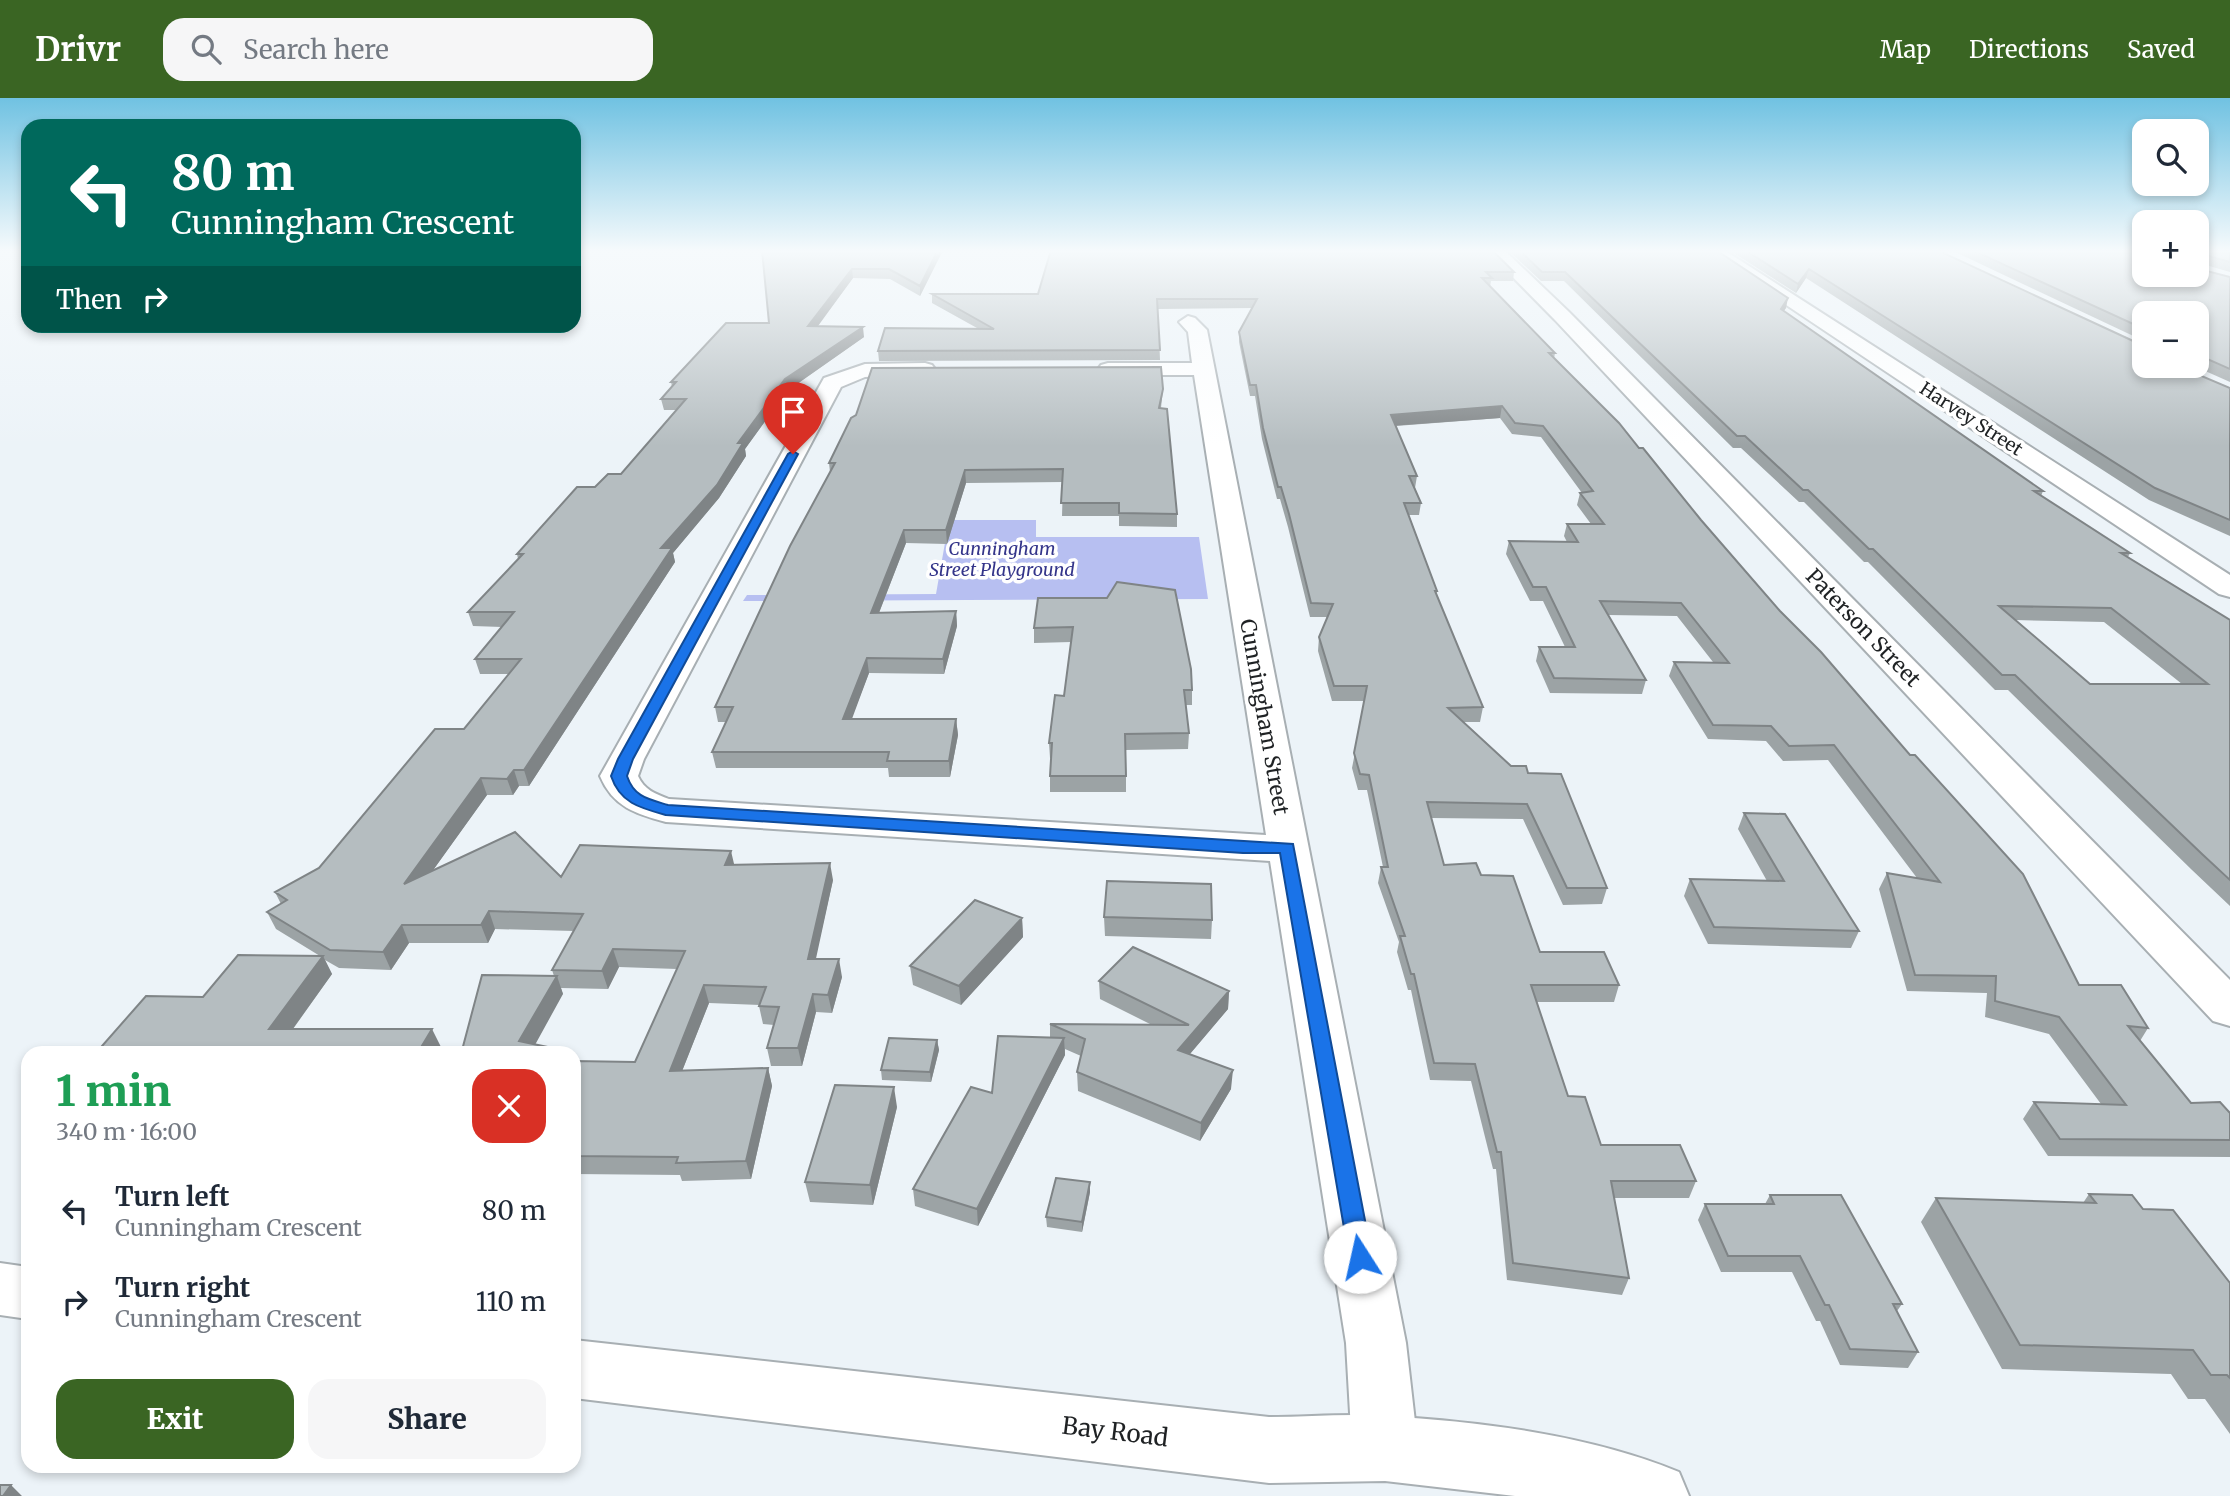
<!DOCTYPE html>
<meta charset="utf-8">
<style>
:root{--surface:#fff;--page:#f6f6f7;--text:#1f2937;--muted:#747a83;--accent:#3a6523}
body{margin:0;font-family:Merriweather,serif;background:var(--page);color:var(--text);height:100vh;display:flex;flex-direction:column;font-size:26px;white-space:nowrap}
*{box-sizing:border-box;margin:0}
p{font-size:23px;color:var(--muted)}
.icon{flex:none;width:38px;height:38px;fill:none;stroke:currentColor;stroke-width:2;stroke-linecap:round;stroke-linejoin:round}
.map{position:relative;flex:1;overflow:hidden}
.sheet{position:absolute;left:21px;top:948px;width:560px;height:427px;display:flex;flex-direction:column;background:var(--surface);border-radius:21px;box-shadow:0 4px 10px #0003}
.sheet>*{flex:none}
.hud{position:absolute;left:21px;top:21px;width:560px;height:214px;border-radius:21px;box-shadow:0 4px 10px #0003;background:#00695c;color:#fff;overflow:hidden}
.controls{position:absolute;left:2132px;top:21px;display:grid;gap:14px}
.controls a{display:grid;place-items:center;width:77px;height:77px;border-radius:14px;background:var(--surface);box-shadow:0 4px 10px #0003;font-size:35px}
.pin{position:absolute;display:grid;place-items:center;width:60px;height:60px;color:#fff;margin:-72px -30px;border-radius:50% 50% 50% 0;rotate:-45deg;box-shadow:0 0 7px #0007}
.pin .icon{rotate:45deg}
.me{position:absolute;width:77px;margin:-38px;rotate:350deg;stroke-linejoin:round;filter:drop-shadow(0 0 5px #0008)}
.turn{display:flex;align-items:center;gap:24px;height:147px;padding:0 35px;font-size:32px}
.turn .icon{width:91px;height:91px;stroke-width:2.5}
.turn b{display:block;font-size:49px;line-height:60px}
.then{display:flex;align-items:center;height:66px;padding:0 35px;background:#0003;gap:14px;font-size:26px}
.round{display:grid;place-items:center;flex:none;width:74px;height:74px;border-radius:21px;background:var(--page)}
.head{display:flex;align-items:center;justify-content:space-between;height:119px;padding:0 35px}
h1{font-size:42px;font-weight:800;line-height:52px;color:#1e9e55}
.button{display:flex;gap:14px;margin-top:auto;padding:14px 35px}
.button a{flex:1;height:80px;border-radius:21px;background:var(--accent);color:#fff;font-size:28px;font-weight:800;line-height:80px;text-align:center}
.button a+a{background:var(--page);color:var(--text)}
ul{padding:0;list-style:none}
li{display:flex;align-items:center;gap:21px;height:91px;padding:0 35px}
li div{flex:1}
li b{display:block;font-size:26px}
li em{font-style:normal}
header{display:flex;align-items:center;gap:42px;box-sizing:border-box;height:98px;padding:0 35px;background:var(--accent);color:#fff}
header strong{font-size:33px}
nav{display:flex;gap:38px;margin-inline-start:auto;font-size:24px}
.search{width:490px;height:63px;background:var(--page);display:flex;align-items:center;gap:18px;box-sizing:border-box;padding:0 24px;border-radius:21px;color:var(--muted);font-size:26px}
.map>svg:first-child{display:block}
.green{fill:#b7bff1}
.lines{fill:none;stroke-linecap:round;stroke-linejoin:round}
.street-casing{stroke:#a8afb3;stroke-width:4}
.secondary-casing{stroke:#a8afb3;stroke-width:4}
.street{fill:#fff;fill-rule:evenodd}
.secondary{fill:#fff;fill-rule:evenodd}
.wall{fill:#9ca3a5;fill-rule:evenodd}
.shaded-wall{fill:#7f8486}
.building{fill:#b5bdc0;stroke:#7f8486;stroke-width:2;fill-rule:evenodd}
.route{fill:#1a73e8;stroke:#114b97;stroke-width:2}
.labels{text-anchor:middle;stroke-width:7;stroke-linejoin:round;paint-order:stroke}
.far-street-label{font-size:18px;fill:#1f2224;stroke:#fff}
.far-park-label{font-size:18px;font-style:italic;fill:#34358a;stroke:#fff}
.street-label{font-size:21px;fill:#1f2224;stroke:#fff}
.near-street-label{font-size:24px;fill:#1f2224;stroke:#fff}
</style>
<header>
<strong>Drivr</strong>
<div class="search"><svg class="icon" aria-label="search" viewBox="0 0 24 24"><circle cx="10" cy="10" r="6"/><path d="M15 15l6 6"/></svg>Search here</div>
<nav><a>Map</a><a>Directions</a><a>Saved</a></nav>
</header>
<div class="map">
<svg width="2230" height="1398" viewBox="0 0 2230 1398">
<rect width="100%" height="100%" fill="#ecf3f8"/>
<path class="green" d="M949,422H1036V439H1199L1208,501L743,503L747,497L936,496Z"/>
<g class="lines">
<g class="street-casing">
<path id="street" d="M1486,152H1504L1569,214L2230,882V928L2213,923L1555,222Z
M1704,152H1724L2230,477V499L2219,496Z
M1188,218L1195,220L1207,232L1406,1245L1418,1350L1408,1373L1385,1383L1362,1373L1352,1350L1346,1245L1270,763L666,724C636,716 613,709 600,678L824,280L865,266L925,265L932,267L935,271L932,275L865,279L841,289L644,661L638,678C644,692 656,696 669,701L1266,737L1194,277H1108L1101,275L1098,271L1101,267L1108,265H1192L1188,234L1179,224Z"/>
</g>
<g class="secondary-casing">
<path id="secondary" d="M0,1165L28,1169V1221L0,1217Z
M574,1242L1269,1319C1308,1319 1348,1315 1386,1318C1483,1324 1589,1337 1679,1374L1689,1398H1515L1385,1383L1269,1385L574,1300Z"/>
</g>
<use href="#street" class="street"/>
<use href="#secondary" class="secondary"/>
</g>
<path class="wall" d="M762,152H943L920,198L890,181L853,180L817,228L864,239L787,293L745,351L746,358L719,400L673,455L675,464L529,688H519L513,697H487L433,772L561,779L734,767L833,782L815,861L842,879L832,915L816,914L802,968H771L767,950L774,927L763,926L759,908L760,907L709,905L682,973L768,970L772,988L751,1081L682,1083L680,1077L574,1076V963L635,964L677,871L619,869L608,891L561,890L563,896L461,956L554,878L552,872L574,833L495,831L488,845H409L391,872L339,870L325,862L332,876L293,931L441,949L437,956H95L203,899L320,858L276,831L267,814L281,806L275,794L319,770L464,631L509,576H480L475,561L502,529L473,528L468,514L518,461L517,456L595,389L621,376L676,312H664L661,301L672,289L671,284L769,225Z
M1051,152L1514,174L1513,183H1491L1490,189L1555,255L1554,261L2079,887L2148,930L2140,943L2191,1005L2230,1015V1059L2048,1058L2023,1021L2034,1004L2101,1006L2049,936L1985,919L1987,895L1907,893L1879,791L1887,775L1917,780L1828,662L1783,663L1766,643L1708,641L1669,578L1674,564H1713L1677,518L1608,517L1646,582L1642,596L1550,595L1536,563L1539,549H1565L1543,503H1530L1506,456L1509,443L1567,444L1564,438L1567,426H1591L1577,407L1580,395H1582L1541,339L1512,336L1500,320L1396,328L1417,378L1415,390L1421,405L1419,417H1409L1437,493L1436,497L1483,609L1480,624H1464L1511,668L1528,675L1607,790L1602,806L1563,807L1523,721L1431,720L1444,767L1481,777L1540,854L1619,887L1614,904H1536L1568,998L1601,1047L1696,1083L1689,1100H1614L1629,1180L1622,1197L1507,1182L1496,1071H1493L1471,983L1430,982L1411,892H1408L1397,854L1399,844L1378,785L1381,769H1383L1367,692H1358L1352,670L1365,603H1332L1318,553L1319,539L1327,519H1310L1288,429L1280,401H1277L1262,341L1255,298H1250L1239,244V234L1252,210L1158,211L1160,262L879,263L878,253L977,230L932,205V196H1038Z
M1508,152H1716L1786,210L1783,213L2043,393L2041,398L2130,455L2128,459L2230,522V808L2192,772L2008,592H1995L1868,464H1864L1804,404H1799L1741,350H1733L1564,183H1541ZM2015,522L2104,524L2182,586H2090Z
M1729,152H1938L2144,268L2230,290V438L2149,402L1806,180L1796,195Z
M1951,152H2230V174L2199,165V171L2230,179V284L2194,268H2196V215H2144V243Z
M1163,291L1161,310L1177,416V429L1119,428V418H1062L1063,384L966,385L947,446L906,445L879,515L956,513L957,528L944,576L869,575L851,621H956L958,637L950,679H889L888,670H716L712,654L726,624H718L715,609L830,374L829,365Z
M1038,500L1192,592V607H1186L1189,635L1188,651L1126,652V694H1050V678L1051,660H1050L1049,645L1064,598L1071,544L1034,545V530Z
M1744,715L1859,833L1851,850L1708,846L1684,798L1690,781L1767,783L1738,731Z
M1104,819L1212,822L1211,841L1105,838Z
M1022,820L1023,839L961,907L913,887L910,868Z
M1099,883L1229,893L1228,911L1190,956L1231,991L1200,1043L1078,993L1077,974L1081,958L1065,951V957L978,1128L915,1108L913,1091L992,995L1050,940V926H1150L1100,901Z
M937,942L939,952L931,984L882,982L881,972Z
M897,1009L873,1107L810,1104L805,1084Z
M1090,1084V1094L1082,1134L1047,1129L1046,1119Z
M2089,1096L2143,1111L2230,1185V1336L2205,1301H2188L2171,1276L2002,1271L1921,1124L1936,1100L2083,1105Z
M1770,1097L1902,1206L1897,1213L1918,1254L1908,1270L1840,1267L1820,1223H1816L1792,1174H1721L1698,1122L1705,1106H1765Z"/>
<path class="shaded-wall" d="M938,152H943L920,198V188Z
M852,171L853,180L810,239L808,228Z
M1809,171L1806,180L1796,195L1798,186Z
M1788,200L1786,210L1778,221L1781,211Z
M863,229L864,239L787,293L745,351L746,358L719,400L673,455L675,464L529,688L524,672L661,450L785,281Z
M1502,308L1500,320L1390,328L1391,317Z
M965,372L966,385L947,446L946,432Z
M904,432L906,445L873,530L871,515Z
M956,513L957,528L944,576L943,561Z
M867,560L869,575L846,637L843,621Z
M956,621L958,637L950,679L949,663Z
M514,672L519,688L513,697L507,681Z
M481,680L487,697L411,803L404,786Z
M731,753L735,770L725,767Z
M830,765L833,782L812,879L808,861Z
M489,813L495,831L488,845L481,827Z
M1022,820L1023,839L961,907L959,888Z
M402,827L409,845L391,872L383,854Z
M613,851L619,869L608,891L602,873Z
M323,858L332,876L279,950L269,931Z
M839,861L842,879L832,915L828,897Z
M557,878L563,896L530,956L519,943Z
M704,887L709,905L675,991L670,973Z
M1229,893L1228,911L1178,970V952Z
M813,896L816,914L802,968L798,950Z
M432,931L441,949L437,956H417Z
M1064,940L1065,957L978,1128L977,1111Z
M937,942L939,952L931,984L930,974Z
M552,950L554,956H547Z
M768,970L772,988L751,1081L746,1063Z
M1233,972L1231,991L1200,1043L1201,1025Z
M894,989L897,1009L873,1107L870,1087Z
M1090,1084V1094L1082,1134V1124Z
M11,1387L22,1398H3Z"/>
<path class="building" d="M762,152H938L920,188L889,171H852L808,228L863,229L785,281L738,345H743L717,387L661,450H672L524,672H514L507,681L481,680L404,786L515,734L561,779L580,747L731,753L725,767L830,765L808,861H839L828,897L813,896L798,950H767L779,909L759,908L766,889L704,887L670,973L768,970L746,1063L676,1065L678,1059L574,1058V963L635,964L685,853L613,851L602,873L552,872L583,816L489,813L481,827H402L383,854L330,852L267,814L287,802L275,794L319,770L435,631H464L521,561H475L514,514H468L523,456H517L577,389H595L608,376H621L686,301H661L676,284H671L726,225H769Z
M1051,152H1492L1514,174H1486L1492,180H1482L1555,255H1549L1619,325L1639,350H1643L1701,422L1780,513L1821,554L1910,657H1915L2023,776L2079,887H2121L2148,930L2128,928L2191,1005L2220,1004L2230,1015V1042L2060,1041L2034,1004L2126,1007L2059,919L1995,903L1996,878L1915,877L1887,775L1940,784L1834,647L1789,648L1771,628L1713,627L1674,564L1729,565L1681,505L1600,503L1646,582L1554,580L1539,549H1575L1546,489H1533L1509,443L1578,444L1567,426H1604L1580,395L1593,393L1543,328L1515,325L1502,308L1391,317L1417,378H1409L1421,405H1404L1437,493H1435L1483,609L1448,610L1511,668H1526L1528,675L1561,676L1607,790H1567L1527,706L1427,704L1444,767L1476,765L1481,777L1513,778L1540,854H1604L1619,887H1531L1568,998L1585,999L1601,1047H1680L1696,1083H1611L1629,1180L1513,1165L1501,1054H1497L1475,966L1434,965L1414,876H1411L1400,838H1405L1381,769H1388L1369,677L1360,676L1354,655L1367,588H1334L1319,539L1333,506L1311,505L1289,416L1281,389H1278L1263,330L1256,287H1250L1239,234L1257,201H1157L1160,252L878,253L885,230L994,231L932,196H1038Z
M1519,152H1716L1788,200L1781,211L2043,393H2034L2130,455H2121L2230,522V782L2202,756L2015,577H2002L1873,451H1869L1808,392H1803L1745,338H1737L1565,174H1542ZM1999,508L2111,510L2208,586H2090Z
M1745,152H1937L2144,248V268H2178L2230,290V422L2155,390L1809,171L1798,186Z
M1972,152H2144V177H2196V152H2230V164L2198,155L2199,171L2230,179V271L2196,256V215H2144V231Z
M1161,269L1163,291L1159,310L1167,311L1177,416L1119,415V405H1061L1063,371L965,372L946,432H904L871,515L956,513L943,561L867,560L843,621H956L949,663H887L889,654H712L733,609H715L790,448L835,365H829L851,320L856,317L872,270Z
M1117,484L1175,492L1191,571L1192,592H1184L1189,635L1125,636L1126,678H1050L1052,645H1049L1055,597L1064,598L1073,529L1034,530L1038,500H1107Z
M1744,715L1785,716L1859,833L1714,829L1690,781L1784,783Z
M1107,783L1211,786L1212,822L1104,819Z
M975,802L1022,820L959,888L910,868Z
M1133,849L1229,893L1178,952L1233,972L1201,1025L1077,974L1085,941L1050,926L1189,927L1099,883Z
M238,857L323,858L269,931H432L417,956H95L146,898L203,899Z
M482,877L557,878L519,943L552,950L547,956H461Z
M998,938L1064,940L977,1111L913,1091L971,989L992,995Z
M889,940L937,942L930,974L881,972Z
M835,987L894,989L870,1087L805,1084Z
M1056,1080L1090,1084L1082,1124L1046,1119Z
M2089,1096L2132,1097L2143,1111L2173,1112L2230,1185V1280L2227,1277H2211L2193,1252L2020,1247L1936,1100L2096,1105Z
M1770,1097H1841L1902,1206H1893L1918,1254L1850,1251L1829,1207H1825L1800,1158H1728L1705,1106H1774Z
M0,1387H11L3,1398H0Z"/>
<linearGradient id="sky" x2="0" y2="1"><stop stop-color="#70c2e2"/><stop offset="0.44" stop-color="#f6fafc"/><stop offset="1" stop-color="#f6fafc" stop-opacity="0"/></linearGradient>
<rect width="2230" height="348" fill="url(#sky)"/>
<path class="route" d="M793,353L798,356L633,661L627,678C634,699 648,701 668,707L1293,746L1372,1159L1369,1166L1360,1169L1352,1166L1349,1159L1280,755H1243L666,717C640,710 620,705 611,678L618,661L788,356Z"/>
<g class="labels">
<g class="far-street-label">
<text transform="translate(1971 321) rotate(33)" y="6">Harvey Street</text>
</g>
<g class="far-park-label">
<text x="1002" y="457">Cunningham<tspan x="1002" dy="21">Street Playground</tspan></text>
</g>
<g class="street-label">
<text transform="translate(1863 530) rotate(46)" y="7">Paterson Street</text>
<text transform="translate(1264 619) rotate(80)" y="7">Cunningham Street</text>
</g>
<g class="near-street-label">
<text transform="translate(1115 1334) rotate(7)" y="8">Bay Road</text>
</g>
</g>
</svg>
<div class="controls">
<a><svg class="icon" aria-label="search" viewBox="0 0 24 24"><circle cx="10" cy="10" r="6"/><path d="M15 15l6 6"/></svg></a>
<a>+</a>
<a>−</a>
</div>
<div class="pin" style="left:793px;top:356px;background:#d93025"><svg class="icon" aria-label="arrive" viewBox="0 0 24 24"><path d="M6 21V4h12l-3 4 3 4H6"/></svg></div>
<svg class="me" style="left:1360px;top:1159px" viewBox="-20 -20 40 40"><circle r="19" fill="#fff"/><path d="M0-13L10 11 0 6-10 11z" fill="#1a73e8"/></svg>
<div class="hud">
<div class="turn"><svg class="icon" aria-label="left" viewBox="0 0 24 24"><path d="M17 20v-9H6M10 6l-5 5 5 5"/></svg><div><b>80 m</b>Cunningham Crescent</div></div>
<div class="then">Then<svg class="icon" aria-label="right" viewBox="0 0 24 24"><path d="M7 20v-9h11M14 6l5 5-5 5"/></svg></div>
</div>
<section class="sheet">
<div class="head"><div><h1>1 min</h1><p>340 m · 16:00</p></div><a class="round" style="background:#d93025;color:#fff"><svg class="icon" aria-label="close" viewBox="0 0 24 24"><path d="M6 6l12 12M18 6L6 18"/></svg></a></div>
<ul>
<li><svg class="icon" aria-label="left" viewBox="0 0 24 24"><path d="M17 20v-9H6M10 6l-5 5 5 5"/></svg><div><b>Turn left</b><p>Cunningham Crescent</p></div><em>80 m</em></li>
<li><svg class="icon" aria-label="right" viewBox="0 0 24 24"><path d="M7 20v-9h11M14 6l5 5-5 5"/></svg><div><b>Turn right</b><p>Cunningham Crescent</p></div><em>110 m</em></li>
</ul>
<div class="button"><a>Exit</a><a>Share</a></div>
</section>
</div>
